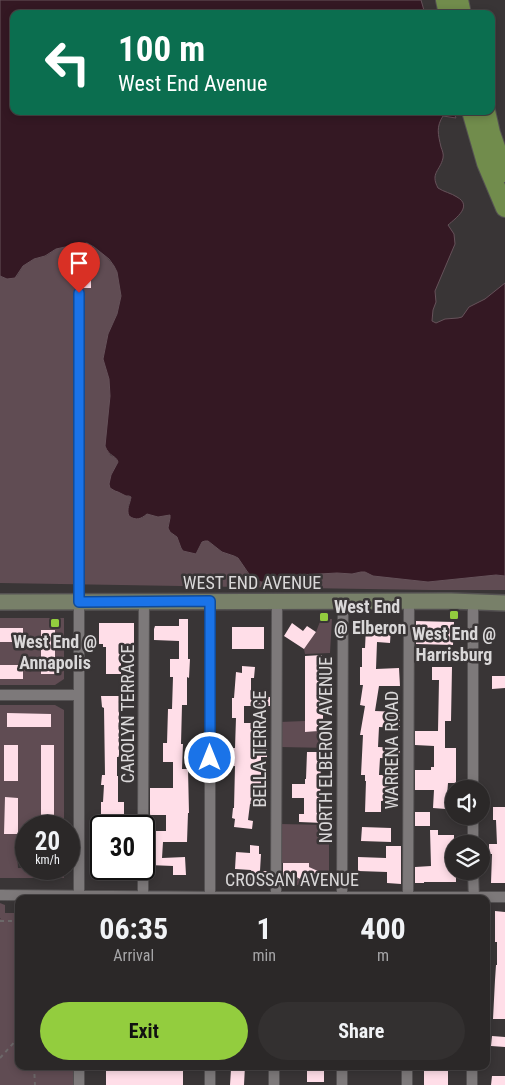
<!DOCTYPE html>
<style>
:root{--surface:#2b2828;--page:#333030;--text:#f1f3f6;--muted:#a6a6a8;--line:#474445;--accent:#93cd3e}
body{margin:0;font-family:"Roboto Condensed",sans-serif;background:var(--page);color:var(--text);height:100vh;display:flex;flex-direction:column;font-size:19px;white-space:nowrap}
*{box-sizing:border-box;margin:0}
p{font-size:16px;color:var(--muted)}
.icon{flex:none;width:28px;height:28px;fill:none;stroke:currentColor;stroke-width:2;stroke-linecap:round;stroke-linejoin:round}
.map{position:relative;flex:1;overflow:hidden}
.sheet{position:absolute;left:15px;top:895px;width:475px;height:175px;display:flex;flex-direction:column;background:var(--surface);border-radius:10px;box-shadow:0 2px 8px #0003,0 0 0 1px var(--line)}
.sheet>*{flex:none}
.banner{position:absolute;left:10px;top:10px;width:485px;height:105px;border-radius:10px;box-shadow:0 2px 8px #0003,0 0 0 1px var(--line);background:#0b6e4f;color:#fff;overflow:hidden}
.fabs{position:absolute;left:445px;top:780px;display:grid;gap:10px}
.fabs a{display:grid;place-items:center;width:45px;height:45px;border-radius:50%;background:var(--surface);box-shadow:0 2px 8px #0003,0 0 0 1px var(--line);font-size:25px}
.speed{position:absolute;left:15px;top:815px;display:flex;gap:10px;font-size:25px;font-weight:700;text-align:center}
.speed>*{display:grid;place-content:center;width:65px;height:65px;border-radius:50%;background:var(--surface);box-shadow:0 2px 8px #0003,0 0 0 1px var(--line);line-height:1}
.speed small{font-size:12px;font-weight:400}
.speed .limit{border:2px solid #111;border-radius:8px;background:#fff;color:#111}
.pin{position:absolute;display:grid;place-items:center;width:42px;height:42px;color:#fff;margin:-51px -21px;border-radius:50% 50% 50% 0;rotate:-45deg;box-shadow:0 0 5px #0007}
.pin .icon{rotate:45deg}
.me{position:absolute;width:55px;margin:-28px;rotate:0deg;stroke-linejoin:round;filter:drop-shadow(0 0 4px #0008)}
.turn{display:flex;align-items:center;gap:18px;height:105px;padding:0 25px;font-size:22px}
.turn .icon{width:65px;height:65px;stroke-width:2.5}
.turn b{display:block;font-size:35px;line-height:42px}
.eta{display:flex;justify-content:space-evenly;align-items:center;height:85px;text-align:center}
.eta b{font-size:30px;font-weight:700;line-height:35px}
.primary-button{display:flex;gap:10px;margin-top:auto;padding:10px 25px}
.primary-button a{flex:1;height:58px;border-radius:30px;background:var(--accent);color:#111;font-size:20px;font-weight:700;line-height:58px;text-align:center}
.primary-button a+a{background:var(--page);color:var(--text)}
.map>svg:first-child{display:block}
.green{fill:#604c53}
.water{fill:#341823;stroke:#66525a}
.building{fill:#ffdee8}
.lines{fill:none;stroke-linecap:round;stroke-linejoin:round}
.service-casing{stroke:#545152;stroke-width:8}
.minor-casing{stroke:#545152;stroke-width:12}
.secondary-casing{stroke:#545152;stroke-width:18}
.trunk-casing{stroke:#545152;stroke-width:20}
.path{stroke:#6c6869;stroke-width:2;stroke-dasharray:4 4;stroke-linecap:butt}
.service{stroke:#7d797a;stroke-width:5}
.minor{stroke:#7d797a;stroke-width:10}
.secondary{stroke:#788069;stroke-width:15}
.trunk{stroke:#718c4c;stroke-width:18}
.route-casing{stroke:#114b97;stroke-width:12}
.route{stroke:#1a73e8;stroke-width:9}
.poi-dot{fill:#93cd3e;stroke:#393536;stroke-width:2}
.labels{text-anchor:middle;stroke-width:5;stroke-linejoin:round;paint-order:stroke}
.street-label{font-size:18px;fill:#dad8d9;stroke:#393536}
.poi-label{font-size:18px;font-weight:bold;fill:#dad8d9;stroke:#393536}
</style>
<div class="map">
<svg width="505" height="1085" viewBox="0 0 505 1085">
<rect width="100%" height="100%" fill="#393536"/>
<path class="green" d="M87,243L104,254L114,266L117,272L121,296L117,314L108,334L103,359L109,379L110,396L106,440L110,455L116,458L118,462L111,475C116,487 117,494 131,497L128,507V513L142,518L147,514L158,517L170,515V518L168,526L170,532L177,537L181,548L183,551L196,554L202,542L205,541H208L222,552L234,556L238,558L242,562L248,574L261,582H271L284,576L337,573L352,574L361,572H365L374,576L428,582L496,575L505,576V590H431L0,583V276L4,278L17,276L23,266L34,259L46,256L56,249L79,244Z
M0,618H64V679L55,685H0Z
M321,619H332L330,653L305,654L304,649L316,632Z
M0,705H55L64,710V826H26V854H17L18,868L64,869V878H0Z
M305,721L306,732L318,731V723L329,724L330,748L280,747L279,722Z
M280,824L329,825V885H291V882L297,881L299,878L312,884L318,871L309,867L308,863H281L280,877H283V885H278Z
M0,903L5,905V913H19V1066H79V1085H0V919L1,918H0Z"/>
<path class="water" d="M0,0H421L425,14H14V111H453L456,118L443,116C436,127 438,134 441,147C442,150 444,154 443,158C440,171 430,173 438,188C444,192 451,193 457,197C473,206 456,218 448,225L454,234L455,244L435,291L436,302L433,310L432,321L436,323L445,319L458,318L462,317L469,307L485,299L505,283V576L496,575L428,582L373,576L365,572H361L352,574L337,573L284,576L271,582H261L251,577L238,558L234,556L222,552L208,541H205L202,542L196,554L183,551L181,548L177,537L170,532L168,528L170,518V515L158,517L147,514C141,519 136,521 129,516C126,509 130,504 131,497L129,496H126L118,492L115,491L110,488L109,484L111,475L118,462C116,455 109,457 105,446L110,396L109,379L103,359L108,334L117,314L121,296L117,272L114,266L109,259L94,247L87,243L79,244L56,249L45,256L34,259L23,266L15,278L7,279L0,276Z"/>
<path class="building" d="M81,273L91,274V288H81Z
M179,619H188V659H190L189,678L187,677V705H182L181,744H183L182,769H188L189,813H188L187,842H163L162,858L185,857L186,875H173V866L149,865L150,842H148V831H166V815H150V788H173V762H163V743H167L168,709H172L173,677H170V659H179V641L154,640V629L155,626H179Z
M416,621L454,622L453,645L416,644Z
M99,623H134V650H121V674H106V647H103V644H99Z
M292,623L303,631L307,626L316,632L304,649L284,636Z
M232,627H264V649H232Z
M366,627L391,628L390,643L377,642L376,669L399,668L400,686H379L375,711L400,712V728L379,727L378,747L400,748V759L380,758L379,775H390L389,801H381V812H365L366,781H365V775H361L363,735H360L365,706L360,705L363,685H360V667H362V648H365Z
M0,628H23V642H0Z
M41,630H55V674H41Z
M322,655V676H320V713H323V723H318L319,731L305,732V656Z
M0,665H23V679H0Z
M242,666L255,667L254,678H251V696L270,697V706H244V723H257V747H267V757H261V786H256V804H250L248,820L253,821L252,829L234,827L235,819L232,818L233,808H234L235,766H233V761H229L230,748H235L236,718H232V698H234L236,672L242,673Z
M432,667H452L451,721H445V748H456V783H448L446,809L433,808L434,790H415V770H431V767H434V746L415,745V731H438L439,680H432Z
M492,676H505V688L492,689Z
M101,696H119V757H117V776H118V802H124V826H101V802H103L104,785H101L102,775H105L104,708L102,707Z
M7,713L51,714V727H7Z
M4,745H18V781H4Z
M41,745H54V826H41Z
M307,752H321L320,812H324V823L299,822V814H304V798H292V784H305V779H306Z
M5,797L18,798V834H4Z
M493,807H505V883H491L492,854H489V844H497L496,820H493Z
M415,812H430V826H415Z
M362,827L391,828V842L361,841Z
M430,830H438V835H454V846H452V867H454V871H456V882H424V883H415V867L431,866Z
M250,845L259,846V854H261L260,871H269V881L250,880L251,870L235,869L236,852L250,853Z
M386,846H401V884L387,883V872L358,871V857L386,858Z
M283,863H309V867L318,871L312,884L298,878L283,877Z
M110,869H136V877L118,876V879H110Z
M495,911L505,912V1019H493L495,980L496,965H497V942H495Z
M492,1036L505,1037V1047L491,1046Z
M106,1066H183V1085H106Z
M235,1066H245L244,1085H230L231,1069H235Z
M424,1066H448V1085H424Z
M307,1067H324V1082H307Z
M492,1076H505V1085H491Z"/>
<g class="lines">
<g class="service-casing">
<path id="service" d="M79,293V600"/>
</g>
<g class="minor-casing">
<path id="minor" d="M210,601V899
M79,602V899
M0,695H78
M473,789V602
M473,816V844
M143,826L144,601
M143,869V896
M473,871L474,899
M0,895L221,897H505
M276,899L277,601
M342,899L343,601
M408,899L409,601
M274,1066V1085
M472,1066V1085
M79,1085V1066
M210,1085V1066
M342,1085V1066
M407,1085V1066"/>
</g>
<g class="secondary-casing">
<path id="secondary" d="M0,602L451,601L505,603"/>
</g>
<g class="trunk-casing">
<path id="trunk" d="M445,0L448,14
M459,0L462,14
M471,111L486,163L505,208
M486,111L491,133L505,173"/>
</g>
<path class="path" d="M287,881L295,880L298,878
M0,921H19
M0,1058L19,1037
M34,1066L35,1085"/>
<use href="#service" class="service"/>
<use href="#minor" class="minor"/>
<use href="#secondary" class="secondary"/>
<use href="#trunk" class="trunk"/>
</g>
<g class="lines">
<g class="route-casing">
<path id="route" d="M79,293V602L210,601V758"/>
</g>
<use href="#route" class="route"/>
</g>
<g class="poi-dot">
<rect x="449" y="610" width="10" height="10" rx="2.5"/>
<rect x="319" y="612" width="10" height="10" rx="2.5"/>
<rect x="50" y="618" width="10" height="10" rx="2.5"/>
</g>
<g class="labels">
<g class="street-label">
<text x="252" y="589">WEST END AVENUE</text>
<text transform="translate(128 714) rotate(-90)" y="6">CAROLYN TERRACE</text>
<text transform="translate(260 749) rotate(-90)" y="6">BELLA TERRACE</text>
<text transform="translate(326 750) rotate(-90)" y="6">NORTH ELBERON AVENUE</text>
<text transform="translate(392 750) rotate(-90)" y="6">WARRENA ROAD</text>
<text x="292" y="886">CROSSAN AVENUE</text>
</g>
<g class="poi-label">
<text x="334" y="613" text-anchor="start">West End<tspan x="334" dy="21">@ Elberon</tspan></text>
<text x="454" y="640">West End @<tspan x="454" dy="21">Harrisburg</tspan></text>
<text x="55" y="648">West End @<tspan x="55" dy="21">Annapolis</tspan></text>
</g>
</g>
</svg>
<div class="fabs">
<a><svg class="icon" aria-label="sound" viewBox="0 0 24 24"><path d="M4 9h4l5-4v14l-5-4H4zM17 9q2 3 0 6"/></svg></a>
<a><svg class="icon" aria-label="layers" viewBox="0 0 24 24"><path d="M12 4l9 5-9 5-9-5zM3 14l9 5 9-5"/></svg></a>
</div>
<div class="speed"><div>20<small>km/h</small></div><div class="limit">30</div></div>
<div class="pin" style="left:79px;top:293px;background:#d93025"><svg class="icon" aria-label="arrive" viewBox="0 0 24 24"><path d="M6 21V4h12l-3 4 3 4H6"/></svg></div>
<svg class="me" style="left:210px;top:758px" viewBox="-20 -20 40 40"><circle r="17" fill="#1a73e8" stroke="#fff" stroke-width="3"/><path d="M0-11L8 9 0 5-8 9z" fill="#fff"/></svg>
<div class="banner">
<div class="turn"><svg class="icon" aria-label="left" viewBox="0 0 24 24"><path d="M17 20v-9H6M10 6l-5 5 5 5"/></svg><div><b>100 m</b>West End Avenue</div></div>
</div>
<section class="sheet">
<div class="eta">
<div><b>06:35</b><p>Arrival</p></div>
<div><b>1</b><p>min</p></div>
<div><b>400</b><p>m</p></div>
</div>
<div class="primary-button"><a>Exit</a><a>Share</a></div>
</section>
</div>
